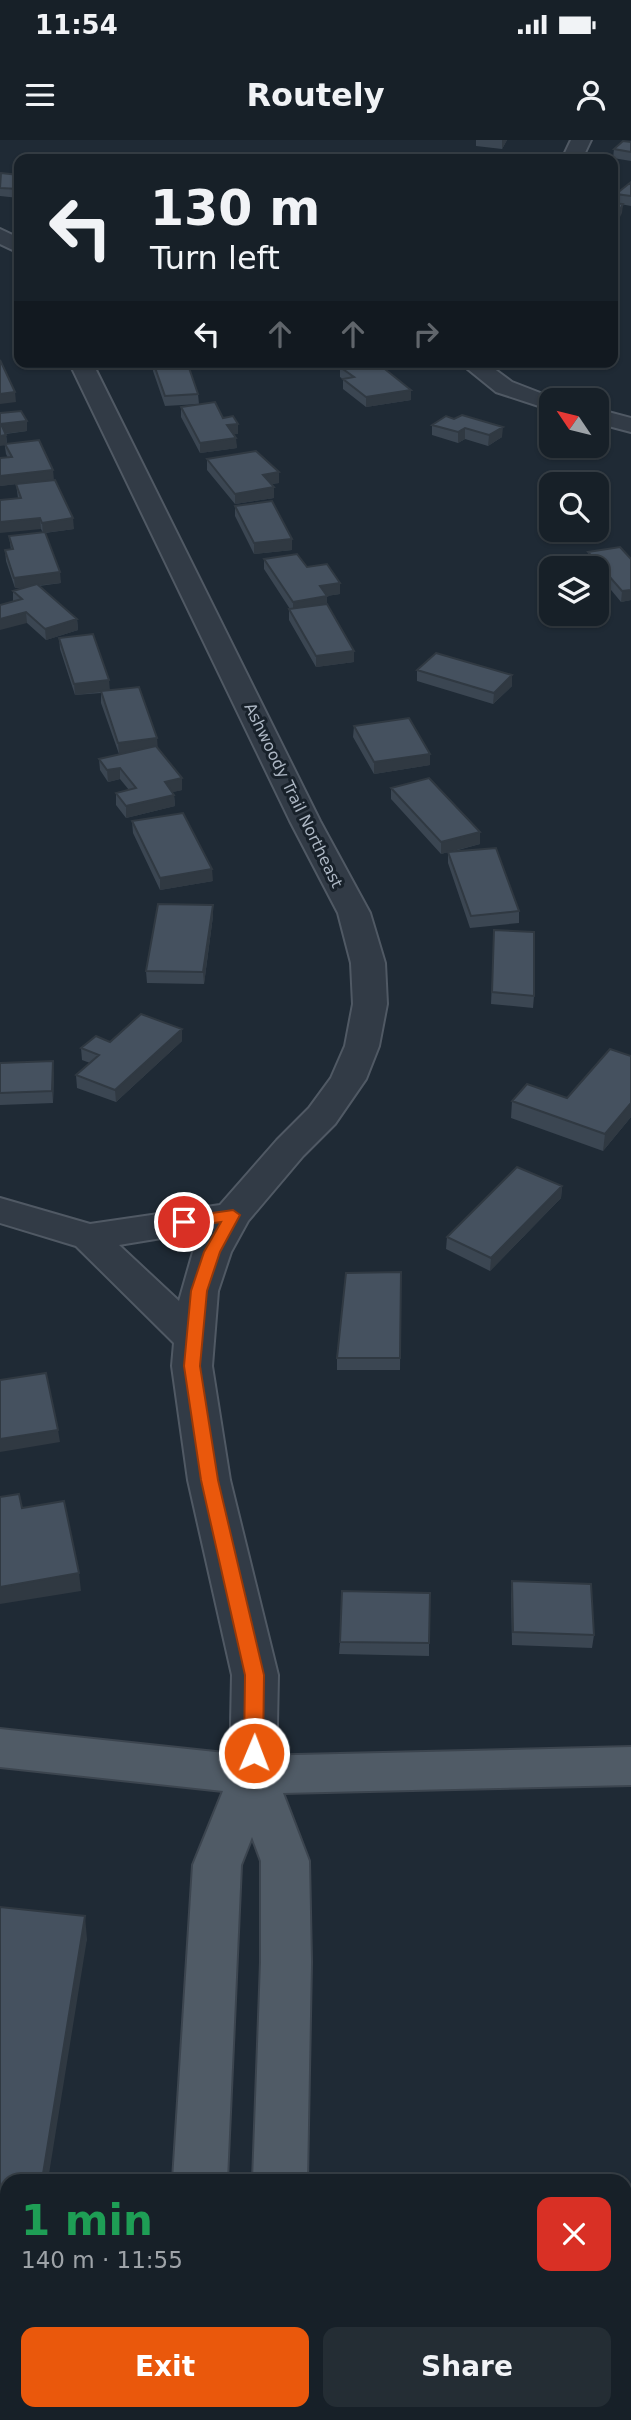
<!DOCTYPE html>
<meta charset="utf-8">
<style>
:root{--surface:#172028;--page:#242d34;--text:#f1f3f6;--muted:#9ea3a8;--line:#363e45;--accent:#ea580c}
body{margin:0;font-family:"DejaVu Sans",sans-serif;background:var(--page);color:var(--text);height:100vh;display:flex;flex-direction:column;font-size:26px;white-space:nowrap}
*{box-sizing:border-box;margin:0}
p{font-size:23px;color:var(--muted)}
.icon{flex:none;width:38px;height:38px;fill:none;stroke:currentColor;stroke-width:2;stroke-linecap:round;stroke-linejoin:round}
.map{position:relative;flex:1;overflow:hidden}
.sheet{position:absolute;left:0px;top:2034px;width:632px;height:247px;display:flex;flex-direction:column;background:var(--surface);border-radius:21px 21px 0 0;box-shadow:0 2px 5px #0004,0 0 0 2px var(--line)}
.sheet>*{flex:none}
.banner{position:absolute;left:14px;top:14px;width:604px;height:214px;border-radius:14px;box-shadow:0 2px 5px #0004,0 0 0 2px var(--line);background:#172028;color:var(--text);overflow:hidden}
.needle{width:46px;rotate:305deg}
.tools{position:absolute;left:539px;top:248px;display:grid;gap:14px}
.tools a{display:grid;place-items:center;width:70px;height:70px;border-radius:14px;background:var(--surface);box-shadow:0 2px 5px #0004,0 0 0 2px var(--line);font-size:35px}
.pin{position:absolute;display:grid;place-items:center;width:60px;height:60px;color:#fff;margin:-30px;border:4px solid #fff;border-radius:50%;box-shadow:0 2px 7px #0007}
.me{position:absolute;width:77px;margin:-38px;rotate:1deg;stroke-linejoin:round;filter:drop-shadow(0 0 5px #0008)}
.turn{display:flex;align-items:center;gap:24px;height:147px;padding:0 21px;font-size:32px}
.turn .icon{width:91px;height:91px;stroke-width:2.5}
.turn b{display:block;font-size:49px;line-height:60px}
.lanes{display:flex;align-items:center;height:66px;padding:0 21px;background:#0003;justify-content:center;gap:35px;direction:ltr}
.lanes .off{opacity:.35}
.round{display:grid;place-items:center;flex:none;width:74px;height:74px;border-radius:14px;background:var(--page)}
.summary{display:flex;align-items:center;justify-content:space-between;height:119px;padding:0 21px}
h1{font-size:42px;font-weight:700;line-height:52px;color:#1e9e55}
.button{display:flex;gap:14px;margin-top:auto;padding:14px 21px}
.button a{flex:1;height:80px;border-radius:14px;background:var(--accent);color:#fff;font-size:28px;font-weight:700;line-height:80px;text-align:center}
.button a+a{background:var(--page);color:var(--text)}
.status{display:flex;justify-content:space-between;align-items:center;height:49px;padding:0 35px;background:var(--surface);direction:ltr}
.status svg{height:19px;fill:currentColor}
header{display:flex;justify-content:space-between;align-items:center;height:91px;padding:0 21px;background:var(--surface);font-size:32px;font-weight:700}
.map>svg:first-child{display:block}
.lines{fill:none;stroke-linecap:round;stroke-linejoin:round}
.minor-casing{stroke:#505964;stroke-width:4}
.major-casing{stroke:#3c454f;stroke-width:4}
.minor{fill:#323b46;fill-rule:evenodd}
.major{fill:#505b66;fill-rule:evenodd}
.wall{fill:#3b4652}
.shaded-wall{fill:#303942}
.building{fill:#45515f;stroke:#303942;stroke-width:2}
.route{fill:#ea580c;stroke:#983908;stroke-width:2}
.labels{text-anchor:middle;stroke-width:6;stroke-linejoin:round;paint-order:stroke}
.far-street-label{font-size:16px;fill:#acb6c3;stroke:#18212a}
</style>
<div class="status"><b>11:54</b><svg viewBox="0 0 49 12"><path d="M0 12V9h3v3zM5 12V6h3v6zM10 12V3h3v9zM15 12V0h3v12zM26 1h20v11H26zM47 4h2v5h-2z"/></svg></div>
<header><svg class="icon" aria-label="menu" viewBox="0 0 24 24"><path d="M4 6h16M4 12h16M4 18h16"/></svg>Routely<svg class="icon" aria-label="person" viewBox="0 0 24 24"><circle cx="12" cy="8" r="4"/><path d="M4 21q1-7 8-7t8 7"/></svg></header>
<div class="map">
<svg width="631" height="2280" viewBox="0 0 631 2280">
<rect width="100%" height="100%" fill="#1f2a35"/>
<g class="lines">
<g class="minor-casing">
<path id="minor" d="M571,0H591L582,19H562Z
M0,89L19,98V113L0,104Z
M69,222H92L320,681L370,773L385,823L387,864L379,906L366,939L335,984L303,1016L248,1081L231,1112L218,1151L212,1226L230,1340L278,1535L276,1635L270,1649L253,1654L236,1649L230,1635L232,1535L188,1340L172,1226L174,1203L76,1106L0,1083V1058L90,1084L220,1065L277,1000L309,968L331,938L345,906L353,864L351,823L338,773L290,681ZM204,1091L193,1112L179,1161L119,1105Z
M459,222H485L512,242L561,261H551V270L496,252Z
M597,269L631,278V292L597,283Z"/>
</g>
<g class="major-casing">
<path id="major" d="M0,1589L253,1616L631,1607V1645L283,1653L309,1721L311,1822L307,2040H253L261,1822V1721L252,1697L241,1725L227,2040H173L193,1725L223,1651L0,1627Z
M156,2273H214V2280H156Z
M245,2273H303V2280H245Z"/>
</g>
<use href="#minor" class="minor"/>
<use href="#major" class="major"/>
</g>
<path class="wall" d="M476,0H507L502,9L476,6Z
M631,2V21L613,18L614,9Z
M0,34L19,35V58L0,56Z
M631,42V66L615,63L616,54Z
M152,222L198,254L199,264L165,266L153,231Z
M340,227L411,260L366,267L343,249V239L340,237Z
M181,267L223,278L238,294H234L237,308L200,313L181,277Z
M0,273L27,281V291L6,294L7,304L53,330V340L74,389L45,393L61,443L39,446L77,479L78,490L46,500L27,483L13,462V451L28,447L15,448L6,421L5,410H11L9,396L43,393L41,389L18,358L16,344L0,346V318H8L6,314Z
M446,276L502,297L488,306L465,299L458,303L432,295V285Z
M207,319L279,332V343L271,344L274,347V358L235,364L207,330Z
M235,366L292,410L254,414L235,376Z
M588,412L631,419V460L621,462L597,433V429H593L588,422Z
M264,419L307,427L340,443V454L326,456L327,464L354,511V522L316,527L289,480V469H290L264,429Z
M59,498L110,550L182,638V650L172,652L174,655L175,666L126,678L116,665V653L129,650L120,639L108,642L100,630L99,619L119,614L101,563V553L75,555L60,509Z
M417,530L512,546L493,564L417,541Z
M354,586L430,625L374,634L353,597Z
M391,648L480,704L451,712L519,771V783L470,788L448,723V712L441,714L391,659Z
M132,681L213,741L160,750L133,693Z
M213,765V776L204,844L147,843L146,831Z
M494,790L534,856L533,868L491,864Z
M182,889V901L116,962L77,948L76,935L90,923L82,920L81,908L110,902Z
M631,916V977L603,1011L511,978L512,961L567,958Z
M0,923L54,933L53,963L0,965Z
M562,1046L561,1058L490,1131L446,1109L447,1097Z
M401,1132L400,1230H337V1218Z
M512,1441L594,1495L592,1508L512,1505L511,1454Z
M340,1502L429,1503V1516L339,1514Z
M0,1767L87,1799L7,2040V2189L0,2188Z"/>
<path class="shaded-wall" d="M502,0H507L502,9Z
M623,64L622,73L612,93V85Z
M411,250V260L366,267V257Z
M15,252L16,262L0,264V254Z
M27,281V291L2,294L1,284Z
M238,284V294L227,295V285Z
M503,287L502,297L488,306L489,295Z
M465,288V299L458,303V292Z
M6,295L7,305L0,306V296Z
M236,298L237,308L200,313V303Z
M53,330L54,340L0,346V336Z
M279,332V343L263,345V335Z
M274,347V358L235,364V354Z
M40,378L41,389L0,393V382Z
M73,378L74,389L43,393L42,383Z
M292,399V410L254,414V403Z
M60,432L61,443L15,448L14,438Z
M340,443V454L320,457V446Z
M631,450V460L621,462L622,451Z
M327,456V467L293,472V462Z
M26,472L27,483L0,490V479Z
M77,479L78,490L46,500L45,489Z
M354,511V522L316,527V516Z
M512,535V546L493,564L494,553Z
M109,540L110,551L75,555L74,544Z
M157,598L158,610L119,614L118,603Z
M430,614V625L374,634V622Z
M120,628V639L108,642L107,630Z
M182,638V650L165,654V642Z
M174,655L175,666L126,678V666Z
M480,692V704L441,714V702Z
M212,729L213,741L160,750V738Z
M213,765V776L204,844L203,832Z
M182,889V901L116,962L115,950Z
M53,921L54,933L53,963L52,951Z
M631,963V977L603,1011L605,994Z
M562,1046L561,1058L490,1131L491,1118Z
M58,1290L60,1302L0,1312V1299Z
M79,1433L81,1451L0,1464V1447Z
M85,1776L87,1799L48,2040H42Z"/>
<path class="building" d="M623,1L631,2V12L614,9Z
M461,13L489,19H451Z
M1,33L19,35V49L0,48Z
M631,42V56L616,54Z
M612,63L623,64L612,85Z
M0,220L15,252L0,254Z
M153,222H187L198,254L165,256Z
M365,222H376L411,250L366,257L343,239L354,237L340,227Z
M215,262L223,278L233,276L238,284L227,285L236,298L200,303L181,267Z
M21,271L27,281L1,284L6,295L0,296V273Z
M462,275L503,287L489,295L465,288L458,292L432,285L446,276L454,279Z
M39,300L53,330L0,336V318L12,317L5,304Z
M256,311L279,332L263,335L274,347L235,354L207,319Z
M55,340L73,378L42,383L40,378L0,382V360L21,358L16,344Z
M272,361L292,399L254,403L235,366Z
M45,392L60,432L14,438L5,410L13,409L9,396Z
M620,407L631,419V450L622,451L588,412Z
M297,414L307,427L327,424L340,443L320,446L327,456L293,462L264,419Z
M37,444L77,479L45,489L26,472L0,479V465L22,459L13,451Z
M327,464L354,511L316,516L289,469Z
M93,494L109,540L74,544L59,498Z
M436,513L512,535L494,553L417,530Z
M139,547L157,598L118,603L101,551Z
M409,578L430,614L374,622L354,586Z
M156,606L182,638L165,642L174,655L126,666L116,653L136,648L120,628L107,630L99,619Z
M429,638L480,692L441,702L391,648Z
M183,673L212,729L160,738L132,681Z
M496,708L519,771L471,776L448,712Z
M158,764L213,765L203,832L146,831Z
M494,790L534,792V856L492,852Z
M141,874L182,889L115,950L76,935L99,915L81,908L96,896L110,902Z
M610,909L631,916V963L605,994L512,961L527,944L567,958Z
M53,921L52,951L0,953V923Z
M517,1027L562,1046L491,1118L447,1097Z
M401,1132L400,1218H337L346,1133Z
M46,1233L58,1290L0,1299V1240Z
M19,1354L22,1368L64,1361L79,1433L0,1447V1357Z
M512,1441L591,1444L594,1495L513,1492Z
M342,1451L430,1453L429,1503L340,1502Z
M0,1767L85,1776L42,2040H7V2167H0Z"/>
<path class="route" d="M233,1070L240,1075L220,1112L207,1151L200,1226L218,1340L264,1535L263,1613L261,1619L254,1621L247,1619L244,1613L245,1535L201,1340L184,1226L191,1151L204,1112L221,1082L184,1087L177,1082L184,1077Z"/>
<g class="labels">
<g class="far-street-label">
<text transform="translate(294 655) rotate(64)" y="6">Ashwoody Trail Northeast</text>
</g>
</g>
</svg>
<div class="tools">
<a><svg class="needle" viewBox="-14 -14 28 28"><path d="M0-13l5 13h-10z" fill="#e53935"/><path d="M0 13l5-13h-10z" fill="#9ea3a8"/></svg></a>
<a><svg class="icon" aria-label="search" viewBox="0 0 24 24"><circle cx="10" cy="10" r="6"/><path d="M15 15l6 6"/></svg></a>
<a><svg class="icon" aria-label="layers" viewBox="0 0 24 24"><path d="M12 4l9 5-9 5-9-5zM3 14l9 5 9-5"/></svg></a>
</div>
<div class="pin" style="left:184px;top:1082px;background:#d93025"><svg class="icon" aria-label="arrive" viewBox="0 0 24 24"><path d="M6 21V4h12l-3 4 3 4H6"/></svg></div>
<svg class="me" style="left:254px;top:1613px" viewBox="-20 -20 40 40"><circle r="17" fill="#ea580c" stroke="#fff" stroke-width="3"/><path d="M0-11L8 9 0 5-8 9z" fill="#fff"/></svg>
<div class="banner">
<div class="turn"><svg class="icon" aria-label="left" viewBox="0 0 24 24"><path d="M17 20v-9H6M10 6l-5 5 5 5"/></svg><div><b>130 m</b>Turn left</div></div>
<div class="lanes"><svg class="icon" aria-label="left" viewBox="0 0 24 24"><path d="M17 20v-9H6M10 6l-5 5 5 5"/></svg><svg class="icon off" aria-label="ahead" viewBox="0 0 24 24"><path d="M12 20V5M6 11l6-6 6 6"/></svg><svg class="icon off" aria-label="ahead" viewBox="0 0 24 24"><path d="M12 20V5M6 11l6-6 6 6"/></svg><svg class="icon off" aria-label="right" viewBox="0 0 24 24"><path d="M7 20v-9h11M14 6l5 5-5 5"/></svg></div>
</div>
<section class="sheet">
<div class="summary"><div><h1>1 min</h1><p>140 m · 11:55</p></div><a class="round" style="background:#d93025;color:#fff"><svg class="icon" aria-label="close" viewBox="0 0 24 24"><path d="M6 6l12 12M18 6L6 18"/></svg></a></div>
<div class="button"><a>Exit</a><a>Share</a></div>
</section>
</div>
